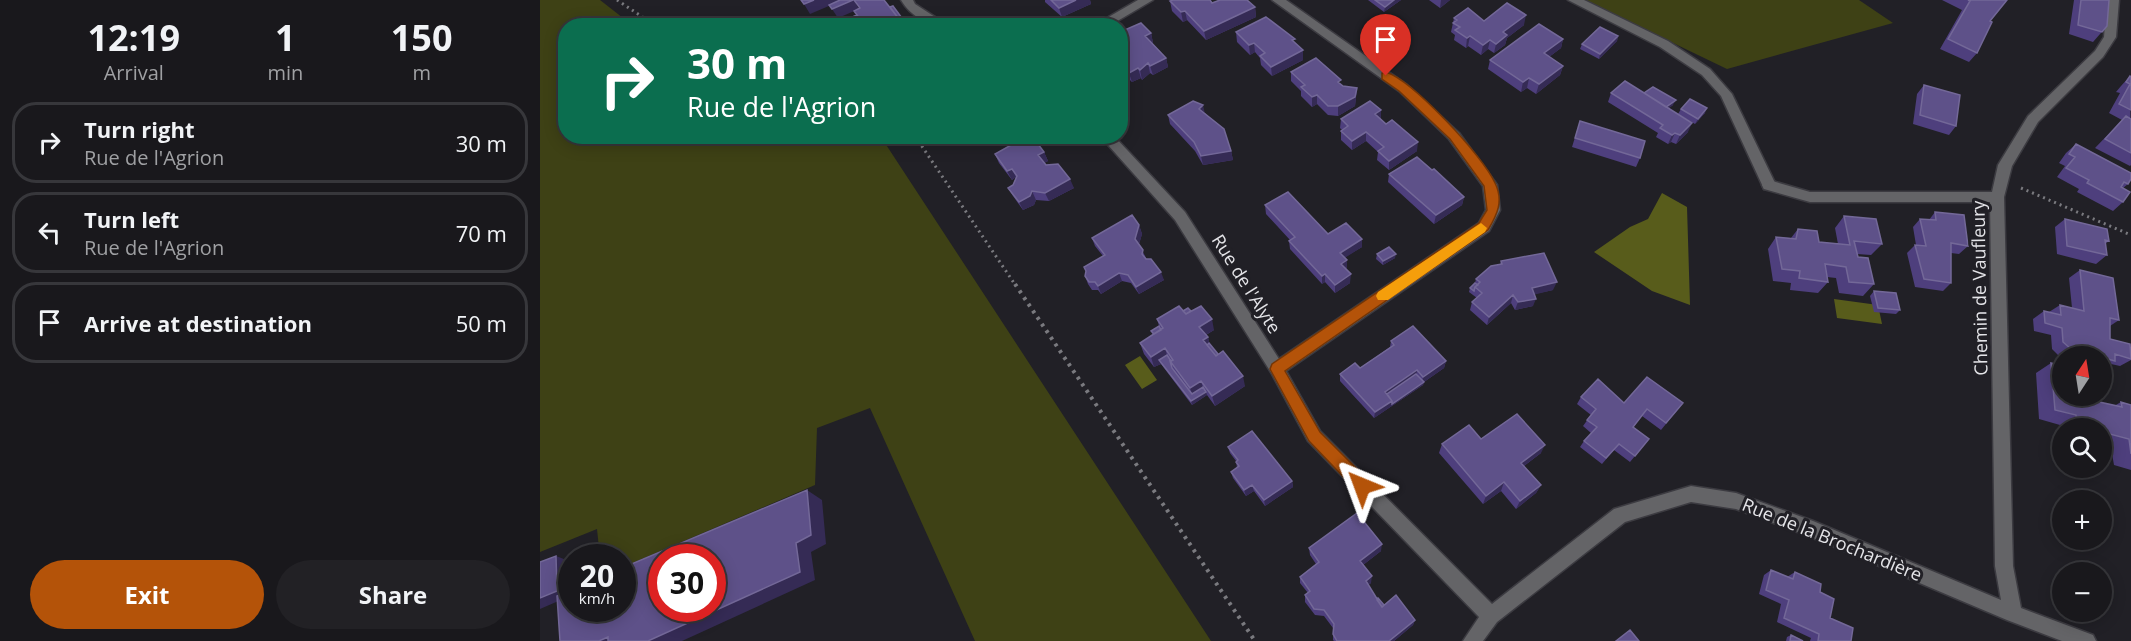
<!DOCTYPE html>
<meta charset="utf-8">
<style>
:root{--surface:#19181c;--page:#222125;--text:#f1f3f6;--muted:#9fa0a3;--line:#37373b;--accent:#b45309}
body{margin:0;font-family:"Open Sans",sans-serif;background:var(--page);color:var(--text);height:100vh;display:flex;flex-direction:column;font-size:22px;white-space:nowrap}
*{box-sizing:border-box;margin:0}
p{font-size:20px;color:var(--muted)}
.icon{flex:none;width:33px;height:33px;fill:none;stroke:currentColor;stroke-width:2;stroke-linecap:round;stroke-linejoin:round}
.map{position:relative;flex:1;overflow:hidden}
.details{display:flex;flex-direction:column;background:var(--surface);width:540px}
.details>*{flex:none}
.banner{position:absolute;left:18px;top:18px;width:570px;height:126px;border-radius:24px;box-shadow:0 3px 15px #0003,0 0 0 2px var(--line);background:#0b6e4f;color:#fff;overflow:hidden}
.needle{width:39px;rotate:12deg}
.buttons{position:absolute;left:1512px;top:346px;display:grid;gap:12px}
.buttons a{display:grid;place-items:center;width:60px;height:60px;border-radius:50%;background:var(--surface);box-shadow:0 3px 15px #0003,0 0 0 2px var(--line);font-size:30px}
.speed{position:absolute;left:18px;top:544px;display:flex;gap:12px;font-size:30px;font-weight:700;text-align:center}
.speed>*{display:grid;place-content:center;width:78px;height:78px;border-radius:50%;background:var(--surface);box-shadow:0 3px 15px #0003,0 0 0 2px var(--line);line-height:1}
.speed small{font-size:15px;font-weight:400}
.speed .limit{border:9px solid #d22;background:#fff;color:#111}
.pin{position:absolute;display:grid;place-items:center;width:51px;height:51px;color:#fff;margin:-62px -26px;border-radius:50% 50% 50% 0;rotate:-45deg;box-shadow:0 0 6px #0007}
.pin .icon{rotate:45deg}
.me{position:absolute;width:66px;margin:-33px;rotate:316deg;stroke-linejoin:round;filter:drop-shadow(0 0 4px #0008)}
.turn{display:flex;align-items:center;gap:21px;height:126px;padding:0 30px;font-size:27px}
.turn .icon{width:78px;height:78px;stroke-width:2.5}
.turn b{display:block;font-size:42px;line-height:51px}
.eta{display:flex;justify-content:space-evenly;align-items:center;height:102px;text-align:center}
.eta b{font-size:36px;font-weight:700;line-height:42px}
.primary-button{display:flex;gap:12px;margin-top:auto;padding:12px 30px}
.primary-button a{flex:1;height:69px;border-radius:36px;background:var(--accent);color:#fff;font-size:24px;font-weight:700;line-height:69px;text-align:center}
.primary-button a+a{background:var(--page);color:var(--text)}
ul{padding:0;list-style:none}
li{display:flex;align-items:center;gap:18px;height:81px;margin:0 12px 9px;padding:0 18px;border:3px solid var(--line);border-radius:24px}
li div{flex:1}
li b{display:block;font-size:22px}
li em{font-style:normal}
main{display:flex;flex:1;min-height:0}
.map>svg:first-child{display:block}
.green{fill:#3e4115}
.water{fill:#585c1b}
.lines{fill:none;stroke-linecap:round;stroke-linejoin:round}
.service-casing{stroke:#3c3b41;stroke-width:3}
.minor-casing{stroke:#3c3b41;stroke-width:3}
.path-far1{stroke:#7a7a7f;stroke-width:3;stroke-dasharray:2 4;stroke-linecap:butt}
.path{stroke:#7a7a7f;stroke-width:4;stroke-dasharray:3 5;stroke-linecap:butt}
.service{fill:#646467;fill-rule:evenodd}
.minor{fill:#646467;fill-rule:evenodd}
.wall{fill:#4e3f7d}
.shaded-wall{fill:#352b55}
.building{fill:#5e5189;stroke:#736898;stroke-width:1.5;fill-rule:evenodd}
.route{fill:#b45309;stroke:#753606;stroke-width:1.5}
.slow{fill:#f59e0b}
.labels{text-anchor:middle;stroke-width:6;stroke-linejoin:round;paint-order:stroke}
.street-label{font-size:18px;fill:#e4e4e8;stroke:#212026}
</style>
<main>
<section class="details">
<div class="eta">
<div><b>12:19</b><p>Arrival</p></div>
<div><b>1</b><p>min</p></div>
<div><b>150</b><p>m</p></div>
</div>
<ul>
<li><svg class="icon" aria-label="right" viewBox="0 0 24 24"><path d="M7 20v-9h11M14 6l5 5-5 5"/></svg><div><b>Turn right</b><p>Rue de l'Agrion</p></div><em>30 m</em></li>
<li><svg class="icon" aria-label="left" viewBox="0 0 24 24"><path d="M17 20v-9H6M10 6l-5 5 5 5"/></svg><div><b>Turn left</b><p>Rue de l'Agrion</p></div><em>70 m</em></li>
<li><svg class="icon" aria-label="arrive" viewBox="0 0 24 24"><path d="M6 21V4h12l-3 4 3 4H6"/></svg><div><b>Arrive at destination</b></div><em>50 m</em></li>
</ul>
<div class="primary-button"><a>Exit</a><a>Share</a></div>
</section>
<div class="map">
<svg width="1591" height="641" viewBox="0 0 1591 641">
<rect width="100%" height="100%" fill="#212026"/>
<path class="green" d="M0,0H60L92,25L26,26V136L341,137L671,641H435L330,408L277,428L275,485L83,567L82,558H60L57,529L0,552Z
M1044,0H1319L1353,23L1187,69Z"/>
<path class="water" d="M1122,193L1147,207L1150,305L1112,291L1054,252L1090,227L1108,219Z
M1294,299L1338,305L1342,324L1297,318Z
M600,356L617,380L602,389L585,365Z"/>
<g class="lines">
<g class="service-casing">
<path id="service" d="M1028,0H1044L1128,41L1170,69L1192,94L1236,185L1234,189H1224L1181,96L1162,75L1120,47Z"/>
</g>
<g class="minor-casing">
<path id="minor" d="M361,0H373L375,4L409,26C389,26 371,17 361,0Z
M598,0H613L569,26H553Z
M732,0H746L867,85L919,133L957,185L960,210L949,231L746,371L780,431L952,604L1074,509L1151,486L1196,493L1273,521L1461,600L1455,566L1450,202H1270L1224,189L1222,185L1229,180L1270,192H1452L1458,165L1488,116L1555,51L1564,37L1567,0H1579L1576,37L1563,57L1498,122L1472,166L1464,197L1473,566L1481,608L1553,635L1556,641H1522L1467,620L1271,537L1196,509L1151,502L1085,522L957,622L943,641H923L939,617L768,441L732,374L635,220L560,136H574L645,212L739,359L939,223L946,210L943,186L909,139L859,91Z"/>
</g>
<path class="path-far1" d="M77,0L116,26
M375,136L476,286
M1481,188L1591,235"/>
<path class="path" d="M475,284L715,641"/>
<use href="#service" class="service"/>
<use href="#minor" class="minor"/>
</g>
<path class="wall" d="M505,0H550L551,4L522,17L505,2Z
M828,0H861L844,12Z
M889,0H910L900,8Z
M1402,0H1467L1450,21L1437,53L1429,62L1400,49L1422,10Z
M1534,0H1569L1567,26L1553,42L1529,34Z
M630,1L672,3L715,7L716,17L666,40L647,20L643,22L632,11Z
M914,18L984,25L967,38L965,45L954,53L948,49L941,55L928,46L926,48L914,40L915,35L911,32Z
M580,32L611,33L613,43H612L626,58L628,67L613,75L610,73L602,80L601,78L592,82L589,79L580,78V44L583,43L580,35Z
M696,32L755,43L763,50V60L732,76L721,65L720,58L715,52L710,55L697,42Z
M1078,36L1077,41L1059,59L1040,49L1042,44Z
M1023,39L1021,48L1009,57L1023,66L1020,75L996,94L987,88L981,92L948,69L950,60Z
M751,72L801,85L803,86L817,88L815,106L798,116L788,115L777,104L772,107L761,96V91L751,81Z
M1590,76L1591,165L1590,166L1555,148L1582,120L1569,113L1580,93L1576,92L1581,86Z
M1384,85L1416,126L1409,135L1373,124L1377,94Z
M1071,93H1104L1133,105L1129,108L1148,132L1136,144L1131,142L1128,144L1116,137L1118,133L1068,102Z
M1141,109L1165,113L1155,124L1138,114Z
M665,113L691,151L693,160L663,165L655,151L630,124L628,115Z
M801,119H841L877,151L849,170L837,160L838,152L826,141L812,150L801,140V131L802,130L800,128Z
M1040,121L1100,158L1096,167L1032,147Z
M1536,144L1588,184L1583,188V202L1573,211L1537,192L1539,189L1517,177L1525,166L1519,163L1526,153Z
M504,152L508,161L504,163L506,165L534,188L509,201L496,200L494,205L483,210L473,196L468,188L473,185L476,177L472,180L459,163L455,154Z
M849,174L924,197L922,205L894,224L848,182Z
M725,205L788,234L822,239V247L805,257L807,268L805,269L810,283L795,293L785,282L782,284L750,249L749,241L750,240L726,214Z
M1395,212L1428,246L1419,254L1411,253V283L1403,291L1375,287L1367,253L1375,245H1376L1373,227L1380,219L1389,220Z
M1304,216L1342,244L1331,255L1317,254L1318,257L1334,284L1323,296L1299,293L1296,278L1287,277L1288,282L1278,293L1250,290L1251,283L1233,281L1228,249L1236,237L1251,238L1258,229L1279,242L1298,244L1295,228Z
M1525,219L1569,241L1565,244L1567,255L1556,264L1517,254L1515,227Z
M599,225L602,234L599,244L606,258L624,280L599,294L591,283L582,281L561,294L558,290H552L548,284L545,276L546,272L544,267L563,256L555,246L552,238Z
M837,254L855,258L843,265L836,259Z
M961,261L1013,290L994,294L993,306L975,310L971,303L947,325L930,310L932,302L937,298L929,292L930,288L935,283L936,279L960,265Z
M1540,270L1579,320L1570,326V339L1591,352V360L1580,366L1571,364L1564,368H1562V357H1520L1512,349L1511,335L1494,331L1493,319L1504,311L1509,312L1520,305L1532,308L1529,278Z
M1334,291L1360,310L1356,314L1334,312L1330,296Z
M651,311L674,330L666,335L668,337L669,343L705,386L675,406L667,395L652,405L621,364L614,367L604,354L600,343L613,335L611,331L619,326L617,319Z
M851,341L906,361L904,368L884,382L883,385L834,418L800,381V374L820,368L850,347Z
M1511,363L1555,401L1574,406L1581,402L1591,405V470L1574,465L1571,448L1562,446V429H1522V441L1521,440L1520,425L1499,419L1496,373Z
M1041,397L1084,403H1143L1121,430L1102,416L1093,427L1109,439L1090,462L1074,450L1062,464L1040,447L1044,441L1051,433L1043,426L1051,415L1037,404Z
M941,439L1001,453L984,466L1001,485L996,493L976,509L961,491L943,504L899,453L902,444Z
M688,447L752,481L753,487L725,506L714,491L706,496L693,478L691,472L697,468L696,461L690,453Z
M769,548L841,551L823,565L831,583L828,585L837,600L844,605L875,620L873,625L854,641H794L793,640V628L784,616L775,615L765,602V595L768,593L760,583V577L776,564L770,555Z
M1231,570L1247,577L1255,572L1280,592L1290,618L1311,641H1270L1271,638L1237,622L1241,604L1219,594L1224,575Z
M1251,635L1263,641H1246L1247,637Z"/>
<path class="shaded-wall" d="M274,0H303L270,14L264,4Z
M314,0L319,9L298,18L292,9Z
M536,0H550L551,4L522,17L519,8Z
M854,0H861L844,12L845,7Z
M901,0H910L900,8Z
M715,7L716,17L666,40L664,31Z
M645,11L647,20L643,22L641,12Z
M986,15L984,25L967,38L965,45L954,53L956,44L963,32Z
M611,33L613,43L608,45L605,36Z
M930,36L928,46L926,48L927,38Z
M1078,36L1077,41L1059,59L1060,54Z
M1023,39L1021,48L1001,63L1004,53Z
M950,40L948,49L941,55L943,45Z
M714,43L715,52L710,55L709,45Z
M763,50V60L732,76L731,67Z
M626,58L628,67L613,75L610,66Z
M608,63L610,73L602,80L600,70Z
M1023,66L1020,75L996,94L999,84Z
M598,68L601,78L592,82L589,73Z
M989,78L987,88L981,92L983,82Z
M817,88L815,106L798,116V106Z
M777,95V104L772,107V97Z
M1136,100L1133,105L1120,115L1122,110Z
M663,105L665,114L659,109Z
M1167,108L1165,113L1155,124L1158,119Z
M841,110V119L835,114Z
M1152,123L1148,132L1136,144L1140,135Z
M826,132V141L812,150V141Z
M1135,133L1131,142L1128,144L1132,135Z
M878,142L877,151L849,170V161Z
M691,151L693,160L663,165L661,156Z
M504,152L508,161L502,164L498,155Z
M472,169L476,177L472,180L467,171Z
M530,179L534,188L509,201L505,193Z
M492,191L496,200L494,205L483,210L479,202Z
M924,197L922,205L894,224L896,215Z
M599,225L602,234L598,248L595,239Z
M822,239V247L800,261V253Z
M856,254L855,258L843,265V261Z
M807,260V268L801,272V264Z
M621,272L624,280L599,294L596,287Z
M579,273L582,281L561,294L558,286Z
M785,274V282L782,284V276Z
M811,274L810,283L795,293V285Z
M1017,282L1013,290L989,296L992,288Z
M973,295L971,303L947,325L949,317Z
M996,299L993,306L975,310L978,302Z
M672,319L674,330L662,337L659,327Z
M668,337L670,347L667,349L663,340Z
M625,348L628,359L619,360L621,364L614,367L611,357Z
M906,361L904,368L884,382L883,385L834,418L835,412L882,383L883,377Z
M877,370L876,377L846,397L845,392Z
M703,376L705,386L675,406L672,396Z
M661,381L664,391L653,398L650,388Z
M666,392L667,395L652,405L651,401Z
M1005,445L1001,453L977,471L981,463Z
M752,481L753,487L725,506L724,500Z
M964,482L961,491L943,504L946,496Z
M712,485L714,491L706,496L704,490Z
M1001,485L996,493L976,509L980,501Z
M267,490L282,500L286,544L271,552L275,580L142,641H108L256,543Z
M842,544L841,551L819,568L820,561Z
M16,556L29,561L30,596L0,609V598Z
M832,576L831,583L825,588L826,581Z
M875,620L873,625L854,641H849Z
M68,637L82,641H59Z"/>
<path class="building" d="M261,0H274L264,4Z
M300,0H313L292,9L289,5Z
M314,0H344L359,19L362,18L368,26H325L314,11L320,8Z
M511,0H536L519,8Z
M633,0H670L672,3L680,0H707L715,7L664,31L645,11L641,12L630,1Z
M835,0H854L845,7Z
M1428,0H1467L1450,21L1452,22L1437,53L1408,39L1430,1Z
M1541,0H1569L1567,26L1562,32L1538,25Z
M967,3L986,15L963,32L967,35L956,44L950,40L943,45L930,36L927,38L915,30L920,27L913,23L917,20L914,18L928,8L944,21Z
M353,6L362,18L359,19L350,7Z
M317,15L325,26H318L312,17Z
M726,17L755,39L752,40L763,50L731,67L720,56L725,53L714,43L709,45L696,32Z
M601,23L611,33L605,36L626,58L610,66L608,63L600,70L598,68L589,73L587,70L580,69V44L588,42L580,32Z
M999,24L1023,39L1004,53L1023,66L999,84L989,78L983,82L950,60Z
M1060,27L1078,36L1060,54L1042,44Z
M776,58L801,80L798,82L803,86L817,88L815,97L798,106H788L777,95L772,97L761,87L765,85L751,72Z
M1590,76L1591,77V110L1579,104L1590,84L1586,82Z
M1085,81L1152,123L1140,135L1135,133L1132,135L1120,128L1123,125L1071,93Z
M1384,85L1420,95L1416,126L1380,115Z
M1113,87L1136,100L1126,107L1104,93Z
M1150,99L1167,108L1158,119L1141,109Z
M653,101L663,105L659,109L684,129L691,151L661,156L654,142L628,115Z
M830,101L841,110L835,114L846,124L852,120L878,142L849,161L838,151L844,147L826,132L812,141L801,131L808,126L801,119Z
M1586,116L1591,119V153L1565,139Z
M1040,121L1105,141L1100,158L1035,138Z
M487,136H492L504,152L498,155L506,165L518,164L530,179L505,193L492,191L490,196L479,202L468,188L473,185L477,176L472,169L467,171L455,154Z
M1536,144L1591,173V179L1588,184L1584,182L1581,187L1590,192L1583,202L1547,183L1549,180L1526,168L1535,157L1529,154Z
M877,157L892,170L894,169L924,197L896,215L849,174Z
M748,192L788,234L806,223L822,239L800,253L807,260L801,264L811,274L795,285L785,274L782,276L749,241L755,237L725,205Z
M1395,212L1424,215L1428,246L1411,243V283L1384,279L1375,245L1386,246L1380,219L1396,220Z
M592,215L599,225L595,239L603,250L602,254L606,259H611L621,272L596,287L588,275L579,273L558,286L555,282H549L545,276L546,271L544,267L565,255L552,238Z
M1304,216L1336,219L1342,244L1314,241L1318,257L1328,258L1334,284L1309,282L1306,267L1285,264L1288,282L1259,278L1260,271L1242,269L1236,237L1256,239L1258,229L1277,231L1279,242L1310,245Z
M1525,219L1567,229L1569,241L1565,240L1567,255L1527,246Z
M849,247L856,254L843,261L837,254Z
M1004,253L1017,282L992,288L996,299L978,302L973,295L949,317L932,302L942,293L935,287L940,282L936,279L951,266L962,264L961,261Z
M1540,270L1573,278L1579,320L1570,318V339L1590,344L1591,359L1575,354V361L1531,349L1523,342L1522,328L1505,323L1504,311L1521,315L1520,305L1544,311Z
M935,283L938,285L935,287L934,291L930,288Z
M1334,291L1356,293L1360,310L1338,308Z
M639,306L646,314L661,306L672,319L659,327L668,337L663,340L676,356L683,351L703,376L672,396L661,381L650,388L630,361L633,360L625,348L611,357L600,343L623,328L617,319Z
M648,308L651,311L646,314L643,311Z
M619,326L621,330L614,334L611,331Z
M873,326L906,361L883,377L877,370L845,392L852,401L835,412L800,374L815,363L820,368L854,345L851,341Z
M669,343L678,354L676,356L667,345Z
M627,355L631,361H630L632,368L652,394L663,387L666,392L651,401L619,360Z
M1511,363L1522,366V396H1554L1555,401L1582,407L1581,402L1591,405V454L1589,439L1562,432V429H1537L1536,415L1515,410Z
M876,374L884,382L852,404V401L847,394Z
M1107,377L1143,403L1126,423L1107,409L1093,427L1109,439L1095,456L1079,444L1066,458L1044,441L1057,427L1047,420L1056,409L1041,397L1058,379L1084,403Z
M977,414L1005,445L981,463L1001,485L980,501L964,482L946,496L902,444L929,425L941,439Z
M712,431L752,481L724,500L712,485L704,490L691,472L699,466L696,462L698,460L688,447Z
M267,490L271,535L256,543L260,572L108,641H68V637L59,641H20L17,596L32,590V609H82V568ZM122,558H172V609H122Z
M817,513L842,544L820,561L832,576L826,581L842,607L856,595L875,620L849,641H797L793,634L794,624L784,610L774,609L765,595L770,591L760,577L779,562L769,548Z
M16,556L17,591L0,598V562Z
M1231,570L1253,579L1255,572L1281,584L1280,592L1294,599L1290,618L1313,628L1311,641H1278L1279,634L1244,618L1249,600L1226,590Z
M838,598L844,605L842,607L837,600Z
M1090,630L1099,641H1076Z
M1251,635L1263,641H1250Z"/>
<path class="route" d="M846,72C873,81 943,156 955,183C964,201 957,215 948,230L745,371L780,432L828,480L830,486L828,491L822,493L817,491L769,441L730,369L732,364L939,223L947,210L944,186L910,139L859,91L842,79V73Z"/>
<path class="slow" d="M941,223L947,228L945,232L848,300H838L836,296L838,292Z"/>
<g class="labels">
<g class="street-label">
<text transform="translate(706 284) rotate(58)" y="6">Rue de l'Alyte</text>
<text transform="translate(1440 288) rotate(-91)" y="6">Chemin de Vaufleury</text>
<text transform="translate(1292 540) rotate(22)" y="6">Rue de la Brochardière</text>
</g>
</g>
</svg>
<div class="buttons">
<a><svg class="needle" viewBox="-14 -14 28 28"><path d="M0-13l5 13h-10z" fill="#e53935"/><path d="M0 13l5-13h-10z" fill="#9fa0a3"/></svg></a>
<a><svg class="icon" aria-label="search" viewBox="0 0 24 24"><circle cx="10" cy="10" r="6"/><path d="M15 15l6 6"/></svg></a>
<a>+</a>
<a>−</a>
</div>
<div class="speed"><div>20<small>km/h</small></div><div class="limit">30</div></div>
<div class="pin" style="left:846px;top:76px;background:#d93025"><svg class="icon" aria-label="arrive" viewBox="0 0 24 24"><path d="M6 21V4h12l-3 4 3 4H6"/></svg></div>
<svg class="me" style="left:822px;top:486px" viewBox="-20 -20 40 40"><path d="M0-17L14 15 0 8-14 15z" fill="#b45309" stroke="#fff" stroke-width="4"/></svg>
<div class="banner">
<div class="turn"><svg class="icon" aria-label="right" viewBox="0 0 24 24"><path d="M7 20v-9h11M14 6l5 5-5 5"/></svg><div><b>30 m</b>Rue de l'Agrion</div></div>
</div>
</div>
</main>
